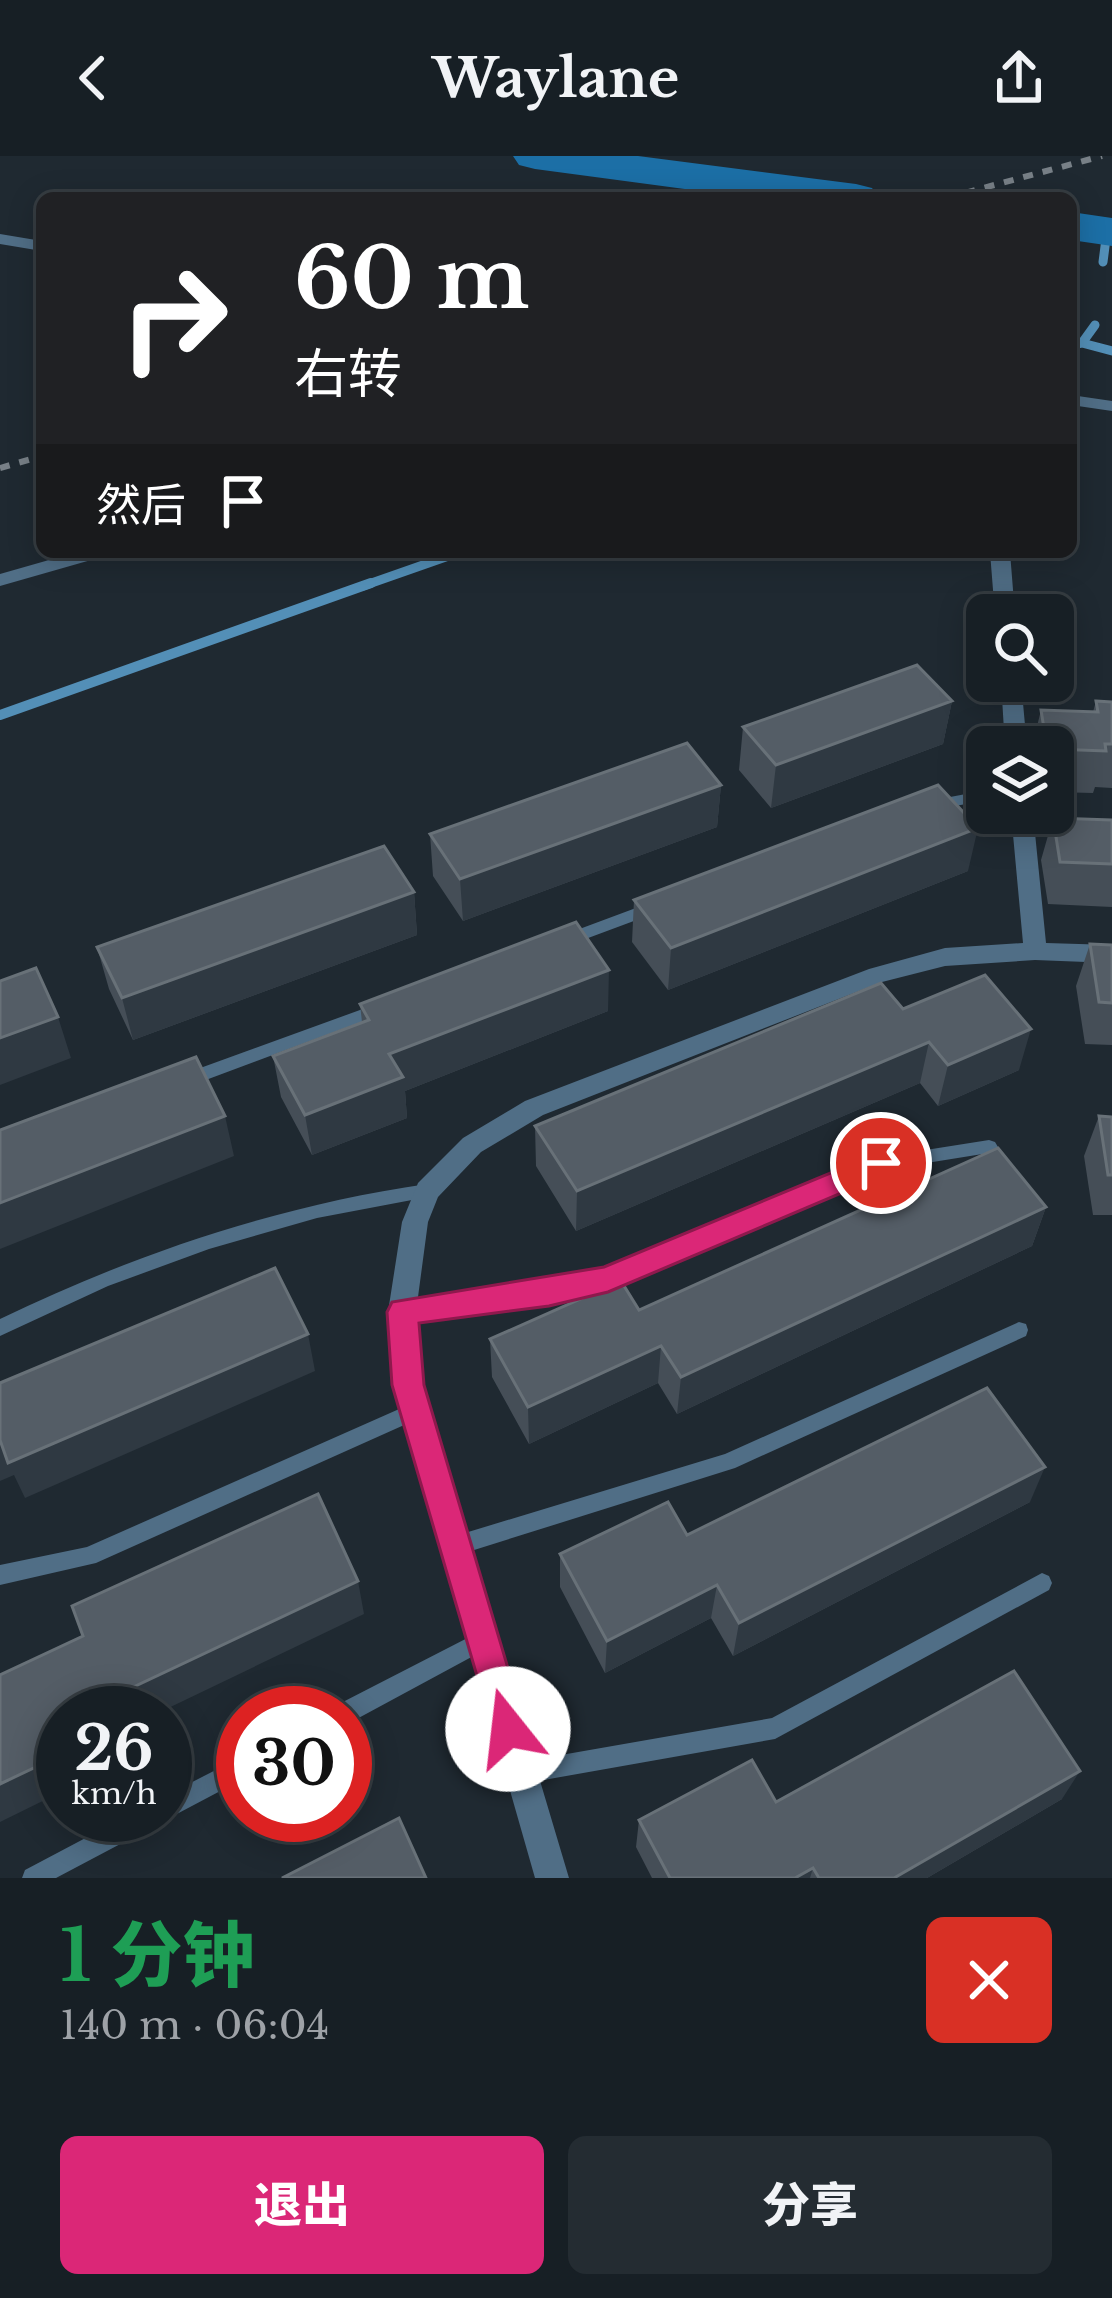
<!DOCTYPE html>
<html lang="zh">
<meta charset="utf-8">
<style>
:root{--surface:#171f25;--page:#242c32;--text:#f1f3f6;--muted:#9ea2a7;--line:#363d42;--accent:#db2777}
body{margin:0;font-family:"Libre Baskerville","Noto Sans SC",serif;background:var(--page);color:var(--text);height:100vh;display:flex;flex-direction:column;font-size:45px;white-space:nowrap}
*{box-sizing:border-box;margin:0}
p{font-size:39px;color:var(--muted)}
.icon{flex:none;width:66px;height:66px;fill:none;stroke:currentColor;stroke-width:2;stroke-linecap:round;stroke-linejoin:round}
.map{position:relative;height:1722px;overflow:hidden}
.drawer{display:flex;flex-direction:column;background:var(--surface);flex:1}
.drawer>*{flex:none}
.banner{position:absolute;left:36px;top:36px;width:1041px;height:366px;border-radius:18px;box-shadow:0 6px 30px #0003,0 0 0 3px var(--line);background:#202124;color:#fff;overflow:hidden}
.controls{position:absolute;left:966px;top:438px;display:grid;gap:24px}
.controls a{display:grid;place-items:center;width:108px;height:108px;border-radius:18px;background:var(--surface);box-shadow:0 6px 30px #0003,0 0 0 3px var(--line);font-size:60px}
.speed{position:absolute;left:36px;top:1530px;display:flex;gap:24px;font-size:60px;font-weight:700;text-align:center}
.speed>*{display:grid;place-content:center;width:156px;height:156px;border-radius:50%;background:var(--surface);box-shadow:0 6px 30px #0003,0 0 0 3px var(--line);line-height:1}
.speed small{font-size:30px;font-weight:400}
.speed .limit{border:18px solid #d22;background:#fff;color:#111}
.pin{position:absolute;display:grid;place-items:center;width:102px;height:102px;color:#fff;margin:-51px;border:6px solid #fff;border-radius:50%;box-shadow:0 3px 12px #0007}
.me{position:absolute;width:132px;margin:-66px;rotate:344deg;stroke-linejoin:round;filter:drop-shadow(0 0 9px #0008)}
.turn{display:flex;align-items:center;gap:42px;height:252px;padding:0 60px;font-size:54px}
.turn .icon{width:156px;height:156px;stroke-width:2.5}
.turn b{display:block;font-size:84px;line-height:102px}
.then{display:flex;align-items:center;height:114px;padding:0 60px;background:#0003;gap:24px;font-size:45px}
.round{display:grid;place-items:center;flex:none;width:126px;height:126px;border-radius:18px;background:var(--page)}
.overview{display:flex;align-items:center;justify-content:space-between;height:204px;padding:0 60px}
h1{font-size:72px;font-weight:800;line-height:90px;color:#1e9e55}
.action{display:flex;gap:24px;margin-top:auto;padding:24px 60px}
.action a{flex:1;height:138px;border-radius:18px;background:var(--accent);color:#fff;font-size:48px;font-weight:800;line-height:138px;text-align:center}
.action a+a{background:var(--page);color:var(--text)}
header{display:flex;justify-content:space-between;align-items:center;height:156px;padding:0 60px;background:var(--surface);font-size:54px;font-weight:800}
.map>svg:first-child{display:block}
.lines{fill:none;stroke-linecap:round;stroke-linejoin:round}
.stream-far1{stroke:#538fb7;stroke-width:9}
.stream{stroke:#538fb7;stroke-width:10}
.river{fill:#1c6fa6;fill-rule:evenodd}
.service{fill:#506e86;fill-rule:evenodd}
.minor{fill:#506e86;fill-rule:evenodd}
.tertiary{fill:#506e86;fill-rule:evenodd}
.rail{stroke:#788087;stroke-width:6;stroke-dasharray:10 10;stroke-linecap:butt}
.wall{fill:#454e57}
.shaded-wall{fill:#2f3942}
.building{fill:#545d66;stroke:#687178;stroke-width:3}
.route{fill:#db2777;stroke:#8e194d;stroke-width:3}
</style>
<header><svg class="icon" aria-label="back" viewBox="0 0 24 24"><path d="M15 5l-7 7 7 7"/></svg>Waylane<svg class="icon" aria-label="share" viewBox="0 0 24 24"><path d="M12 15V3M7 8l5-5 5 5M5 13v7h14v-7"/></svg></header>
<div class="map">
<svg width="1112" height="1722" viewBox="0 0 1112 1722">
<rect width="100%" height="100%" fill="#1f2931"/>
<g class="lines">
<path class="stream-far1" d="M1103,106L1107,75
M1082,187L1112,195
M1071,190L1082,187L1095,169
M363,430L460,396"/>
<path class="stream" d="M0,559L371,427"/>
<path class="river" d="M513,0H638L856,28L872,32L879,42H752L535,13L519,9Z
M1071,56L1112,62V90L1071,84Z"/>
<path class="service" d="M987,634V644L929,655L922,650L929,645Z
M1023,666L1112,670V680L1018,675L1015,671Z
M652,746L658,748L660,752L658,756L564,791L556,785L558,781Z
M382,846L388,848L390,852L388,856L187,931L181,929L179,924L181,919Z
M989,984L995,986L998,991L995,996L883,1014L607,1131L549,1145L402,1164L395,1162L393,1156L395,1150L402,1148L549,1129L605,1116L875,1002Z
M427,1028L433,1030L436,1035L433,1040L317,1062L209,1093L108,1130L0,1180V1163C137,1097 277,1050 427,1028Z
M1019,1166L1026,1168L1028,1174L1026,1180L735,1312L455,1400L448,1397L445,1390L448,1383L455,1380L725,1298Z
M415,1246L422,1249L425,1255L422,1261L96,1407L0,1429V1409L87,1391Z
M1042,1417L1049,1420L1052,1427L1049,1434L775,1583L521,1628L513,1625L510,1617L513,1609L521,1606L772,1562Z
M483,1474L490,1477L494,1484L490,1491L353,1565L345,1568V1557H334L337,1549Z
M243,1600V1623L173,1660L162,1662L160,1667L56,1722H22L25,1714L129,1659H165V1640Z"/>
<path class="minor" d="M990,396H1010L1015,459H995Z
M1001,525H1021L1027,591H1005Z
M1011,657H1033L1046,787L1112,789V807L1035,804L945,810L882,826L543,959L481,996L438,1041L428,1066L416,1156L422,1229L569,1722H535L394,1229L388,1156L402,1066L418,1027L463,982L525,945L869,813L945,792L1023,787Z"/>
<path class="tertiary" d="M0,78L42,85V95L0,88Z
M1071,239L1112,245V255L1071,249Z
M77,396H108L105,400L0,430V418Z"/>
<path class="rail" d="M946,42L1102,0
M0,312L42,300"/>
</g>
<path class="wall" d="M952,545L943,588L771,652L739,614L743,571Z
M1096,545L1112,546V632L1095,631L1093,637L1053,636V591H1032L1041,554L1093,556Z
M721,629L717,671L463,765L433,720L430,678Z
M1053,662L1112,664V751L1048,748L1041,704Z
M968,715L668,834L632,786L634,744Z
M414,736L417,779L133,884L109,833L97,791Z
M1090,788L1112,789V889L1085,888L1076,830Z
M360,848L608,855L405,935L407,962L312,999L281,941L273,900L362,866Z
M903,853L1019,914L938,950L920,927L576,1075L536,1010L535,970Z
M1099,960L1112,961V1059H1093L1084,1000Z
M1046,1051L1032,1090L677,1258L658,1227L529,1288L492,1221L490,1183L639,1154Z
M1030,1346L733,1500L711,1462L605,1517L560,1431V1398L687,1379Z
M1062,1643L927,1722H652L636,1691L639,1664L776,1646Z"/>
<path class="shaded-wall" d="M952,545L943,588L771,652L776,609Z
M721,629L717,671L463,765L460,723Z
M978,672L968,715L668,834L671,792Z
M414,736L417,779L133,884L122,842Z
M609,814L608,855L405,935L407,962L312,999L305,959L389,898Z
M58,861L71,902L0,929V882Z
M1031,873L1019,914L938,950L948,909Z
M929,886L920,927L576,1075L577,1035Z
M225,960L234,1000L0,1093V1047Z
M1046,1051L1032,1090L677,1258L681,1221Z
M308,1178L315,1215L25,1342L14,1319L0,1325V1283Z
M661,1190L658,1227L529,1288L528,1251Z
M1045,1311L1030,1346L733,1500L739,1467Z
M358,1425L364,1458L158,1557H111L106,1544Z
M717,1429L711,1462L605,1517L607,1485Z
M63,1598V1635L0,1666V1628Z
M1080,1615L1062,1643L927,1722H894Z
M813,1712L810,1722H795Z"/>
<path class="building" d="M917,509L952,545L776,609L743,571Z
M1096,545L1112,546V588H1105L1106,595L1053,593V591H1047L1041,554L1098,556Z
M687,587L721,629L460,723L430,678Z
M938,629L978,672L671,792L634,744Z
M1053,662L1112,664V708L1060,706Z
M384,690L414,736L122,842L97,791Z
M576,766L609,814L389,898L403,921L305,959L273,900L369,864L360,848Z
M1090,788L1112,789V847L1099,846Z
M36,812L58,861L0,882V825Z
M985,819L1031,873L948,909L929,886L577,1035L535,970L881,827L903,853Z
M196,901L225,960L0,1047V974Z
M1099,960L1112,961V1019H1108Z
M998,992L1046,1051L681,1221L661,1190L528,1251L490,1183L621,1125L639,1154Z
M275,1112L308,1178L8,1307L0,1284V1227Z
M987,1232L1045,1311L739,1467L717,1429L607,1485L560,1398L668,1346L687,1379Z
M318,1338L358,1425L106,1544L111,1557H63V1598L0,1628V1519L83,1480L72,1450Z
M1014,1515L1080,1615L894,1722H819L813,1712L795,1722H670L639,1664L752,1604L776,1646Z
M399,1662L426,1722H282Z"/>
<path class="route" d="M881,996L891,999L896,1007L891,1016L608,1136L549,1150L419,1167L424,1229L526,1573L521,1585L508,1591L496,1585L392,1229L387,1156L392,1146L604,1111Z"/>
</svg>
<div class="controls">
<a><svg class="icon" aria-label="search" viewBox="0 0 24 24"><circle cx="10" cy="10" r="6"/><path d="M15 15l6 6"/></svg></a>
<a><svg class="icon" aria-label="layers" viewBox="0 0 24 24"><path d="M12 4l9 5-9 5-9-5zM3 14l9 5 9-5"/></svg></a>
</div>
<div class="speed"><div>26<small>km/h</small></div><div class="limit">30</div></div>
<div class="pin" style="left:881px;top:1007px;background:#d93025"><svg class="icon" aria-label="arrive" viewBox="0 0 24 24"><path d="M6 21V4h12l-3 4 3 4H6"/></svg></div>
<svg class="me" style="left:508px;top:1573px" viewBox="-20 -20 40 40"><circle r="19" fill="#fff"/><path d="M0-13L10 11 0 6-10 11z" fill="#db2777"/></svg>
<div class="banner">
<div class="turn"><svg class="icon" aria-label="right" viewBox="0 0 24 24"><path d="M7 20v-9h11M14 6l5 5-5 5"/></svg><div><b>60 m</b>右转</div></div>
<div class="then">然后<svg class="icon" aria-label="arrive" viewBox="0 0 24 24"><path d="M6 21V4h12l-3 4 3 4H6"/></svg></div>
</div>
</div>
<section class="drawer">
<div class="overview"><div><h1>1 分钟</h1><p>140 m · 06:04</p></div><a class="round" style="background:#d93025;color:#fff"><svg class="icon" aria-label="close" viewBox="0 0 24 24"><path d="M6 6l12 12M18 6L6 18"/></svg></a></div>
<div class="action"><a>退出</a><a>分享</a></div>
</section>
